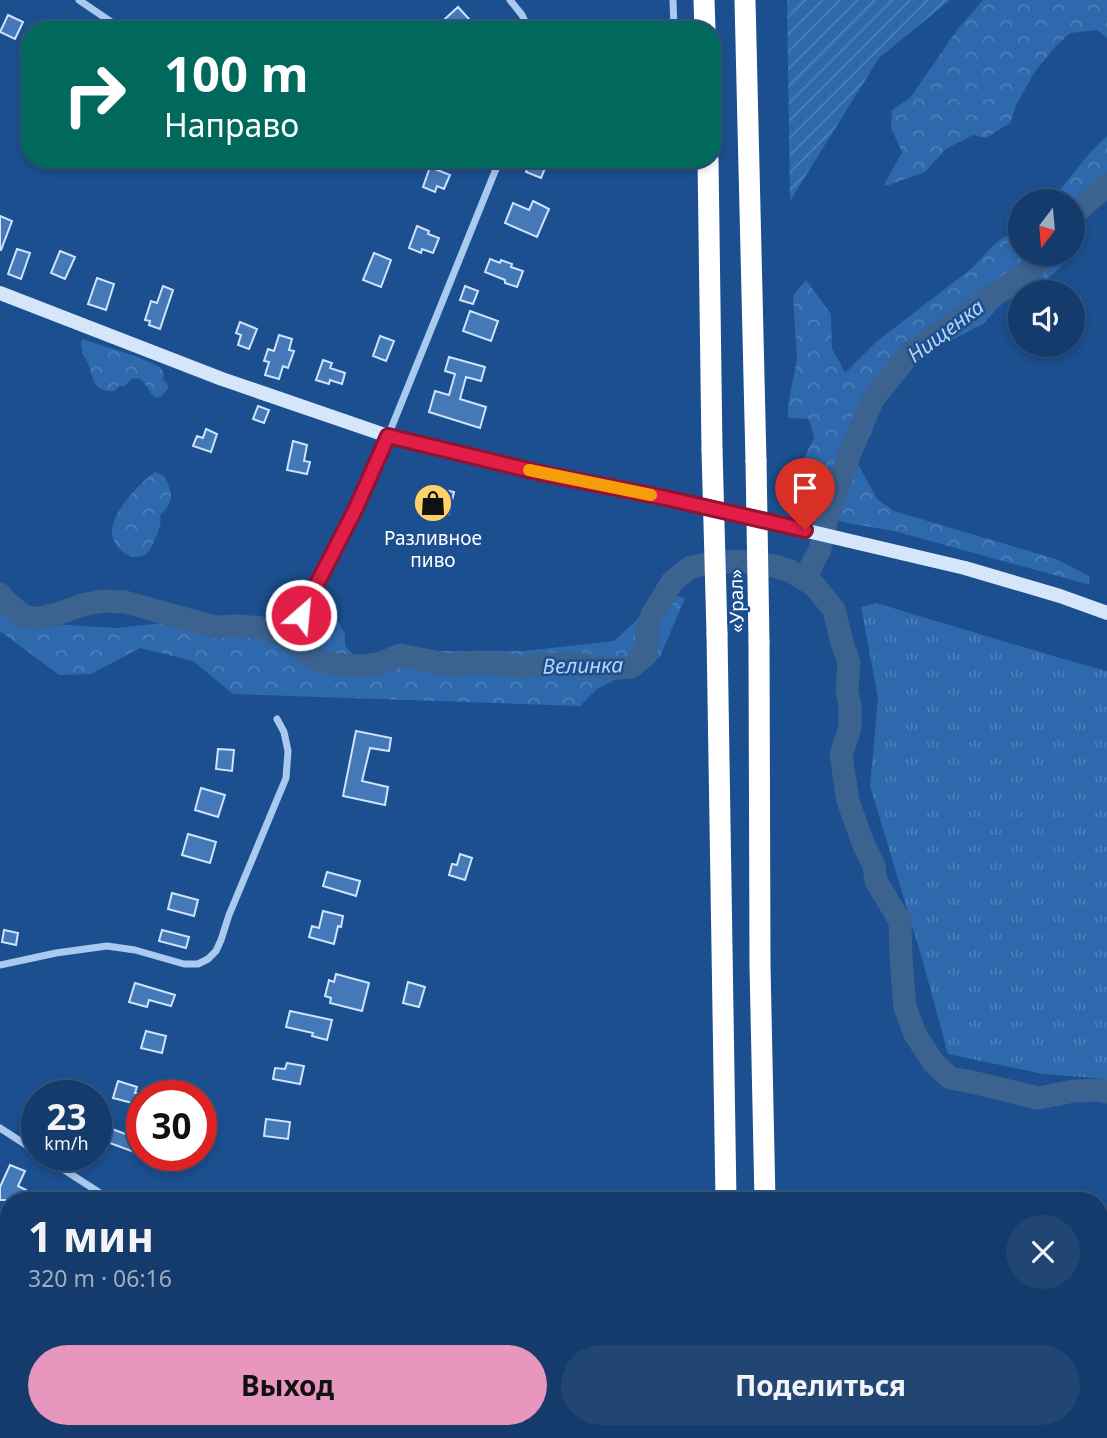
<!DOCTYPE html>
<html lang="ru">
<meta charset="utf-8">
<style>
:root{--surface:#143b6b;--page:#214673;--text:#f1f3f6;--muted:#9dadc1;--line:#33557e;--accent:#e797bd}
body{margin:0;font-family:"Noto Sans",sans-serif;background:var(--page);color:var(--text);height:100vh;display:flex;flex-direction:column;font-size:26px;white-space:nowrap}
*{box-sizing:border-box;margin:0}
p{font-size:23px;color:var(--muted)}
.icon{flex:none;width:38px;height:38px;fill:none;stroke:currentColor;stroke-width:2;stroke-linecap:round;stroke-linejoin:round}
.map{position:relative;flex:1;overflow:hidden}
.panel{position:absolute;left:0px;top:1192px;width:1108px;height:247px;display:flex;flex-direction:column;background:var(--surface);border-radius:28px 28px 0 0;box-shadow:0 4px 10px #0003,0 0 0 2px var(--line)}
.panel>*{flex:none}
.hud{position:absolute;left:21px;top:21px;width:700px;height:147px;border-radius:28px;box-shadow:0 4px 10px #0003,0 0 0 2px var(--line);background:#00695c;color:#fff;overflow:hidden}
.needle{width:46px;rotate:196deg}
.tools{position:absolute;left:1008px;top:189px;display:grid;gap:14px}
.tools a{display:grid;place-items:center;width:77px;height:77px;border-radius:50%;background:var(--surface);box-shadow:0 4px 10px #0003,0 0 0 2px var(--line);font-size:35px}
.speed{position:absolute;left:21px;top:1080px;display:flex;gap:14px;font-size:35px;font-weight:700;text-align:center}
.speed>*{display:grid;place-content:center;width:91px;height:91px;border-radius:50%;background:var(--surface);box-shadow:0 4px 10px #0003,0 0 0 2px var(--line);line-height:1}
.speed small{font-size:18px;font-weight:400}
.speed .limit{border:10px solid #d22;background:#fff;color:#111}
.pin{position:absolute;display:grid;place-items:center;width:60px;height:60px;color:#fff;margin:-72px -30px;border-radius:50% 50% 50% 0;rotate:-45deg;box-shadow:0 0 7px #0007}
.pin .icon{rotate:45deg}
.me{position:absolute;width:77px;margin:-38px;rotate:27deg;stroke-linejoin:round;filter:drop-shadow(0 0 5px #0008)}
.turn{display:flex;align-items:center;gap:24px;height:147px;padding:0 28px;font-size:32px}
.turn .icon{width:91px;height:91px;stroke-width:2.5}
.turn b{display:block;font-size:49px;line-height:60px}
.round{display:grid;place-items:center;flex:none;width:74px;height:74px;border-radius:37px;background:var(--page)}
.overview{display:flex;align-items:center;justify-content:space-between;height:119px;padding:0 28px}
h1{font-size:42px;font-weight:700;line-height:52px}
.primary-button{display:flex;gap:14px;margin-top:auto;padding:14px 28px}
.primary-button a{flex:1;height:80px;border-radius:42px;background:var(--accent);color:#111;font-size:28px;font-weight:700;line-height:80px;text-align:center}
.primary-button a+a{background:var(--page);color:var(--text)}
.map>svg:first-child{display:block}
.grass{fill:url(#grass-tufts)}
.forest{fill:url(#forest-crowns)}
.cemetery{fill:url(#cemetery-stones)}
.garden{fill:url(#garden-furrows)}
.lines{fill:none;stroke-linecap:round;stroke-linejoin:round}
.river{stroke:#3c6290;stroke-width:23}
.building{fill:#4478b7;stroke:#cfe3fa;stroke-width:2}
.street{stroke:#a9c9ee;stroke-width:7}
.secondary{stroke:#d6e6fa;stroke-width:14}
.highway{stroke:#fff;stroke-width:21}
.highway-bridge{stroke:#fff;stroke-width:21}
.route-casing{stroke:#92132f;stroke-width:18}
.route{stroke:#e11d48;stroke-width:12}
.slow{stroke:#f59e0b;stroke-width:12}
.labels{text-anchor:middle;stroke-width:5;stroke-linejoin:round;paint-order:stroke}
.poi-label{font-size:19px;fill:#fff;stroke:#1b4f8f}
.street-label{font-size:19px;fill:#fff;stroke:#1b4f8f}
.water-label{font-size:21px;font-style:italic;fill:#b5d3f5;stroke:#1b4f8f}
</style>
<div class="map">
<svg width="1107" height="1438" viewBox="0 0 1107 1438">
<defs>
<pattern id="grass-tufts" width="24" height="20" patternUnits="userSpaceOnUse" patternTransform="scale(1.75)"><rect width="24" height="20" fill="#2e69ad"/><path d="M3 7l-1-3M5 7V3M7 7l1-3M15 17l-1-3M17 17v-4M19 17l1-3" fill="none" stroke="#4d80b9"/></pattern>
<pattern id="forest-crowns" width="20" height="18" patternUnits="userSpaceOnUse" patternTransform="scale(1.75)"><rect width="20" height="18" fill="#2e69ad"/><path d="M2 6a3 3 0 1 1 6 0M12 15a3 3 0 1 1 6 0" fill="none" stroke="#4d80b9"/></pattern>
<pattern id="cemetery-stones" width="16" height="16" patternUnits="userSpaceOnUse" patternTransform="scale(1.75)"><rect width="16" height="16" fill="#2e69ad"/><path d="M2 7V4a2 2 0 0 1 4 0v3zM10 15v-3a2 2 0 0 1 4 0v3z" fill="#4d80b9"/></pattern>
<pattern id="garden-furrows" width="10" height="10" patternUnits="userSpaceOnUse" patternTransform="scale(1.75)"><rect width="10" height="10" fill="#2e69ad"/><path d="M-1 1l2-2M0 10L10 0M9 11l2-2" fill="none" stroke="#4d80b9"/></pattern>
</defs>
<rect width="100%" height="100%" fill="#1b4f8f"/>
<path class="grass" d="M876,603L1077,663L1107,671V1079L1043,1074L948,1054L923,962L870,786L878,698L861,607Z"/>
<path class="forest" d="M983,0H1107V38L1097,30L1070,33L1055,47L1034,73L1016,105L1010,123L986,138L973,135L946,149L925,172L889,185H884L902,152L891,128L892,110L910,98L957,30Z
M1107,136V196L1076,221L1073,230V201H1051L1088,155Z
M1020,226V254H1065C1064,258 1063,262 1061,266C1055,275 1032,291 1020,292V294L1003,302L983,324L924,354L912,366L879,410L871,434L862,448L858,464L877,499L894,511L1056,559L1089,576L1090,585L894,531L847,523L800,511L793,481L814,438L809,419L788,418V405L797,359L793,296L806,280L831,314L832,348L845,373L876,342L972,268L996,243Z
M82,339L135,356L160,367L164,373L163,379L169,387L162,396L155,398C148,391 146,382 138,378L132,379L124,386H119L115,391C93,392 95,382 89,366C85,356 79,351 82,339Z
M155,472L164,476C173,493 175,501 160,515C162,524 158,533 154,541C152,546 150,551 146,554C131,564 112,547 112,532C111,513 140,482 155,472Z
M0,582L19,622L116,628L211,618L293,630L305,610L320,624L337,620L345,634V646L355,656L426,651H524L614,641L637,620L657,591L685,598L660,657L597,689L580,706L233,694L193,661L140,648L91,674L59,675L0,631Z"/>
<path class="cemetery" d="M500,1430H656L647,1438H493V1436H501Z"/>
<path class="garden" d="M787,0H950L879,58L790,201Z"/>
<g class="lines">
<path class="river" d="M1073,215L1107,185
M805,578L820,549L828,514L850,453L873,399L911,352L1034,268L1043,254
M0,594L1,597L22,615L35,619L57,614L82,605L102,601L125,602L215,627L239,626L261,628L285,637L315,659L336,665L365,666L381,663L400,655L450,665L479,662L527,667L540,664L585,665L606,669L631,667L646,655L647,630L652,615L672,582L689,568L700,565L736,561L775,566L790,571L814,585L834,610L843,646L849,662L847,691L850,704V728L841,755L848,801L863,843L874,866L876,881L900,921L901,958L905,1007L915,1034L933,1062L950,1078L976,1083L1038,1098L1074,1091L1105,1090L1107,1092"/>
</g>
<path class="building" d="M458,7L479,30H433Z
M8,15L23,22L15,39L0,32Z
M531,159H542L548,161L541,178L526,172Z
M430,167L450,175L444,189L437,186L435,192L423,187Z
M533,201L549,209L537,237L505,223L513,203L529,210Z
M0,216L12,221L1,250H0Z
M417,226L429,231L428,234L439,238L433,253L422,249L421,253L409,248Z
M17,249L30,253L21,279L8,274Z
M60,251L75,257L65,279L51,273Z
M374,253L391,260L381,287L363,280Z
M490,259L500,263L501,260L512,264L511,267L523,271L517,287L505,283V280L485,272Z
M97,278L114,284L106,310L88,304Z
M163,286L173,290L160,329L149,325L150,321L145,320L151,301L157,303Z
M465,286L478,291L473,304L460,300Z
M470,311L498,321L491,341L463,331Z
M240,322L257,329L249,349L238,345L241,335L236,333Z
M279,335L292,339L289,350L294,351L288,368L283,366L279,379L265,375L269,362L264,361L268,349L274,351Z
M380,336L394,341L386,361L373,356Z
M449,357L485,367L481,381L466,377L460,399L486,407L480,428L429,412L435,391L449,395L455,374L445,371Z
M323,360L332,363L330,368L345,373L342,384L330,380L329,384L316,380Z
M258,406L269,410L264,423L253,419Z
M206,429L217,434L211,452L193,446L197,436L203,438Z
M293,441L307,445L304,461L310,462L307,474L287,470Z
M431,487L454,492L449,514L425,509Z
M356,731L391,738L389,751L370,748L362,781L388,787L385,805L343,796Z
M218,749L234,750L232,771L216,769Z
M201,788L225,795L218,817L195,810Z
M188,834L216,842L210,863L182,855Z
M460,854L472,858L465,880L449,875L452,864L457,865Z
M327,872L360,881L356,896L323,886Z
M172,893L198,900L194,916L168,909Z
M323,911L343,916L341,927L338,926L334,944L309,937L312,926L319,928Z
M4,930L18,933L16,945L2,942Z
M162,930L189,937L186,948L159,941Z
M336,974L369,983L362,1011L330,1003L331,998L325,996L329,980L334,982Z
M408,982L425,987L419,1007L403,1003Z
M135,983L175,995L171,1006L149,1000L147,1007L129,1002Z
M290,1011L332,1020L327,1040L312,1036L313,1033L286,1027Z
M146,1031L166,1036L162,1053L141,1048Z
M287,1063L304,1066L300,1084L273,1079L275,1068L285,1069Z
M118,1081L137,1087L135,1093L143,1094L140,1105L113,1098Z
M266,1119L290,1122L288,1139L264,1136Z
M104,1126L139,1139L134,1152L99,1139Z
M10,1165L25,1171L18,1186L26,1190L21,1200H0V1187Z"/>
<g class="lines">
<path class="street" d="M79,0L123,30
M510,0L522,15L529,30
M673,0L674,30
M301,615L356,508L388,436L500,159
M0,965L56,953L107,946L135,950L184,964H198L208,959L216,951L221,940L229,915L286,778L288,751L284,732L277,719
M0,1128L37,1152
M41,1155L111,1200
M223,1430L224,1438"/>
<path class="secondary" d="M0,293L222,379L388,436L545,474L689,503L965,568L1060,596L1107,613"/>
<path class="highway" d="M704,0L705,30
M745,0L756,461
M708,159L712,450
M717,634L726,1200
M759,642L760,966L765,1200
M730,1430V1438
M769,1430V1438"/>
<path class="highway-bridge" d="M712,450L717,634
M756,461L759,642"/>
</g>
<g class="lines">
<g class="route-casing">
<path id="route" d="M301,615L356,508L388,436L545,474L666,498L805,530"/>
</g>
<use href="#route" class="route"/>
<path class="slow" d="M529,470L651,495"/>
</g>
<defs>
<g id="shop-disc" transform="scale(2.0125)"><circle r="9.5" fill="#ffd166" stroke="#1b4f8f"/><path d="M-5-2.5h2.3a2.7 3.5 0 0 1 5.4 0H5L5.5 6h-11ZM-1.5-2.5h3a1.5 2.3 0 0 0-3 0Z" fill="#111"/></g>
</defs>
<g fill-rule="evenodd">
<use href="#shop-disc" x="433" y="503"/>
</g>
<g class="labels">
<g class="poi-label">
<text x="433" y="545">Разливное<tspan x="433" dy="22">пиво</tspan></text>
</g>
<g class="street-label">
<text transform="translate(736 601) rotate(-91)" y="7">«Урал»</text>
</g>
<g class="water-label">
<text transform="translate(946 331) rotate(-37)" y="7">Нищенка</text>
<text transform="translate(583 666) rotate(-1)" y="7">Велинка</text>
</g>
</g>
</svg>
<div class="tools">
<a><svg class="needle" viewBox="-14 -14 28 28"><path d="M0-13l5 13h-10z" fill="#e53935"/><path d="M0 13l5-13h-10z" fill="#9dadc1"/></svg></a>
<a><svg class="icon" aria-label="sound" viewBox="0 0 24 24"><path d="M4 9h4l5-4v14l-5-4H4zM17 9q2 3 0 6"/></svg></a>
</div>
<div class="speed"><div>23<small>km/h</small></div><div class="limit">30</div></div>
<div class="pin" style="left:805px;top:530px;background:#d93025"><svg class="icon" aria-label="arrive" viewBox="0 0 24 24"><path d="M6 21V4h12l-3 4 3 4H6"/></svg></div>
<svg class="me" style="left:301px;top:615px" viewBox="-20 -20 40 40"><circle r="17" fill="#e11d48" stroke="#fff" stroke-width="3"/><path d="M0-11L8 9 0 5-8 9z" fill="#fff"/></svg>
<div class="hud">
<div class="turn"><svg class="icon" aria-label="right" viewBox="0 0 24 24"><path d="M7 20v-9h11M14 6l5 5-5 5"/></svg><div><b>100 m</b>Направо</div></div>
</div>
<section class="panel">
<div class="overview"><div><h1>1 мин</h1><p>320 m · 06:16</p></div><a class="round"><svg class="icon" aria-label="close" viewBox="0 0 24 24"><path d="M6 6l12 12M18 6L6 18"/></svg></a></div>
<div class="primary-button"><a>Выход</a><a>Поделиться</a></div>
</section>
</div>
